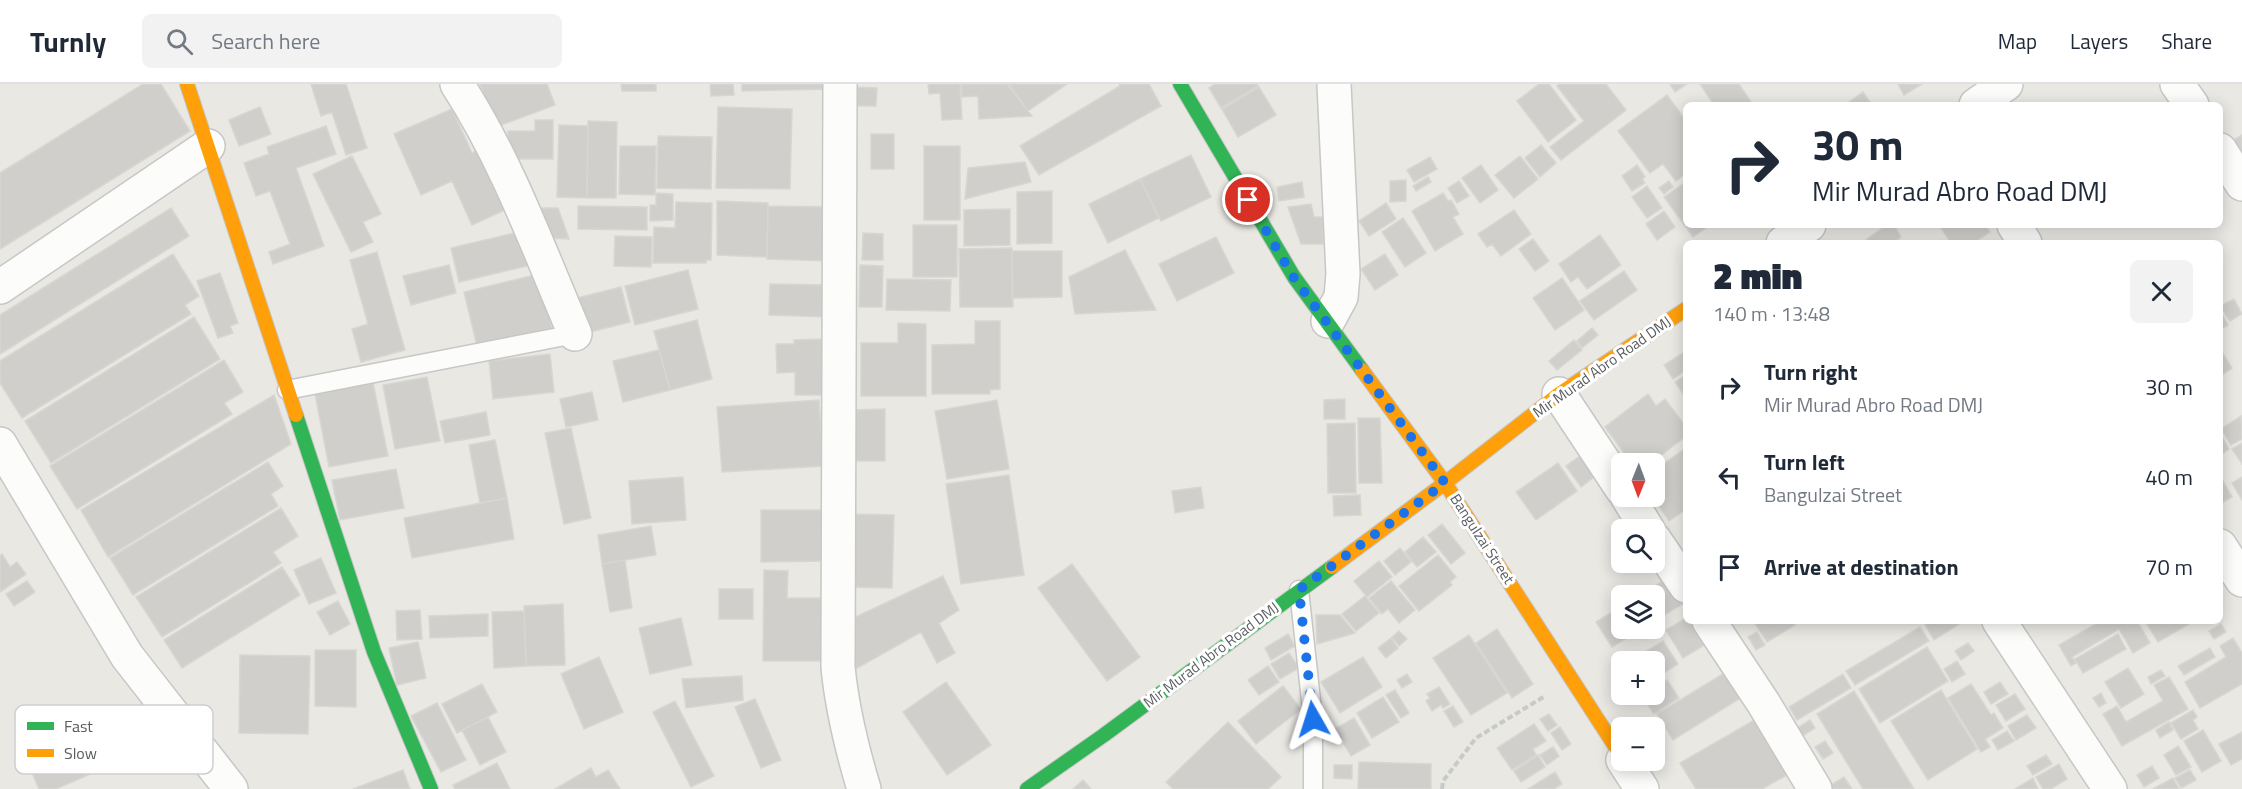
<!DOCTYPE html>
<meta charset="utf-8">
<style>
:root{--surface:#fff;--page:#f2f2f3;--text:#1f2937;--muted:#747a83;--line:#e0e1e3}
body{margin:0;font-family:"Titillium Web",sans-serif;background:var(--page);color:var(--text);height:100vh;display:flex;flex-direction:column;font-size:22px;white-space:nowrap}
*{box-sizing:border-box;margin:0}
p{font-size:20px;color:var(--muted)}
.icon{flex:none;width:33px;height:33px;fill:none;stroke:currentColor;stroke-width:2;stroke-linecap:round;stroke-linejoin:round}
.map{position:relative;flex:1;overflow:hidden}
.sheet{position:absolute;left:1683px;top:156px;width:540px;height:384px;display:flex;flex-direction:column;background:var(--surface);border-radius:9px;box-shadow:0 3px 15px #0003}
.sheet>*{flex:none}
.hud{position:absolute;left:1683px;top:18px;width:540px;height:126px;border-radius:9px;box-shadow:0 3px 15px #0003;background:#fff;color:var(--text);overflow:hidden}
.needle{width:39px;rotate:181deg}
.tools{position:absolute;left:1611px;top:369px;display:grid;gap:12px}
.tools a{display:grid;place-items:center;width:54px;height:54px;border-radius:9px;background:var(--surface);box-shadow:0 3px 15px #0003;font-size:30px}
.pin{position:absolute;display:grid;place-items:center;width:51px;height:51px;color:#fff;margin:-26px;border:3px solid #fff;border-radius:50%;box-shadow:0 2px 6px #0007}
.me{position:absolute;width:66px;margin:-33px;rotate:354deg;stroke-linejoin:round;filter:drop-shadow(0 0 4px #0008)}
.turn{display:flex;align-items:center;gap:21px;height:126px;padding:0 30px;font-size:27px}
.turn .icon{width:78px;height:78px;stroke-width:2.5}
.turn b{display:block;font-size:42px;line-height:51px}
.round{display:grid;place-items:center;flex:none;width:63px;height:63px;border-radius:9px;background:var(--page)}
.overview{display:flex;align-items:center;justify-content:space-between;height:102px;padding:0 30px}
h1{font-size:36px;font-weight:800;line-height:45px}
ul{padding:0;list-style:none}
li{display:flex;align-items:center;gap:18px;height:90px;padding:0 30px}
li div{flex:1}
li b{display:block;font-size:22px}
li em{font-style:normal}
header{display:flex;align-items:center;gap:36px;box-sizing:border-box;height:84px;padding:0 30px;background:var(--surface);border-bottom:2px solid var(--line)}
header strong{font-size:28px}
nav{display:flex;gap:33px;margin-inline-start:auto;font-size:21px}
.search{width:420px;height:54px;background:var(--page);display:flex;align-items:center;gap:15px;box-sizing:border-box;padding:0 21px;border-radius:9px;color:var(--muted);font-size:22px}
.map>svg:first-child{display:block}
.building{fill:#d0cfcc;stroke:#d8d6d2;stroke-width:1.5}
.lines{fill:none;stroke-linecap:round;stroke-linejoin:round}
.lane-casing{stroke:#c6c7c6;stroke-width:21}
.street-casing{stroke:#c6c7c6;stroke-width:36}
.fast-casing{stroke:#c5c5c5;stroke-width:16}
.slow-casing{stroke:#c5c5c5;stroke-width:16}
.path{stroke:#c6cac8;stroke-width:4;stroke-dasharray:6 3;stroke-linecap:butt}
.lane{stroke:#fcfcfb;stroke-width:18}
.street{stroke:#fcfcfb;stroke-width:33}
.fast{stroke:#30b455;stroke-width:14}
.slow{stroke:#ff9f0a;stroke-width:14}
.route{stroke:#1a73e8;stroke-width:10;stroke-dasharray:0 18}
.labels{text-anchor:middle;stroke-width:6;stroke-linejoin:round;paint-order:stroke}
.street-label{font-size:15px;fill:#595d60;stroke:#fff}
.key{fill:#fff;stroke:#cdcecf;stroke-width:1.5}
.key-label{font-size:16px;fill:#595d60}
</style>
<header>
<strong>Turnly</strong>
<div class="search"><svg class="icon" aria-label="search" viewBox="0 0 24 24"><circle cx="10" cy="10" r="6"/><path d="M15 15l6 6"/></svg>Search here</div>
<nav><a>Map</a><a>Layers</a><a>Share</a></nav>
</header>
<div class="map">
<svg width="2242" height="705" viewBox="0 0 2242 705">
<rect width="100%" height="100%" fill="#e9e8e3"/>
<path class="building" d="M143,0H161L190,47L0,165V89Z
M311,0H346L367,64L346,71L332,28L321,32Z
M480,0H547L555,21L496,43Z
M621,0H656V7H622Z
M710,0H733L734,11L711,12Z
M742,0H833L834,5L742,7Z
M928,0H960L962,35L942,36L940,9L929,10Z
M961,0H1007L1032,32L979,35L978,12L962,13Z
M1009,0H1067L1028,27Z
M1119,0H1149L1161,22L1039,91L1020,62L1120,2Z
M1215,0H1257L1258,2L1221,24L1209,4Z
M1539,0H1549L1576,36L1548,58L1517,17Z
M1559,0H1606L1626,26L1561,76L1550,63L1584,37L1557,2Z
M1670,0H1687L1675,8Z
M1700,0H1739L1753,21H1714Z
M1898,0H1922L1904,11Z
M855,3L877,4L876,22H855Z
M1259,3L1276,31L1238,53L1222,25Z
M1863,8L1872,21H1845Z
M1667,11L1686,37V89L1676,97L1663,80L1650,89L1618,47Z
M260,23L271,50L239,62L229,36Z
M718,23L792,25L790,105L716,104Z
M452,25L472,69L483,64L509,124L472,141L452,97L421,111L394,50Z
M535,36H553V75H508V47H535Z
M588,37L617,38L616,114H587Z
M559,41L588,42L587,114L557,113Z
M326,42L336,70L296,84L324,162L273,180L269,168L290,160L270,107L256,112L244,79L269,70L267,63Z
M871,50H894V85H871Z
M2242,51V78L2230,58Z
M658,52L712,53L711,105L657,104Z
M1541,61L1556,79L1540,93L1525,74Z
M620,62H656L655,111L619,110Z
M924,62H960V136H924Z
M1191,71L1211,113L1161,137L1140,95Z
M352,72L381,130L363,138L373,158L351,168L313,90Z
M1520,72L1538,95L1514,114L1495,91Z
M1430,73L1437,85L1414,98L1407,86Z
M1025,78L1031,98L965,115L968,84Z
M1481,81L1498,106L1480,119L1462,94Z
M1637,81L1645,93L1642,95L1645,99L1632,107L1622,92Z
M1428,93L1431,98L1416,107L1413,102Z
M1140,95L1159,134L1108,159L1089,120Z
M1406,96V117L1390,118V97Z
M1459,97L1469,112L1457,119L1448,104Z
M1669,97L1673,103L1664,110L1659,104Z
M1302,98L1304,113L1279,117L1277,103Z
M1686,98V141H1710L1693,153L1664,113Z
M1647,102L1662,124L1647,134L1632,113Z
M1052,107V159L1017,160V108Z
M656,109L673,110V136L650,137V121H656Z
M1443,109L1448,117L1451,116L1459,130L1453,133L1463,150L1435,167L1412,127Z
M717,117L768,119L767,173L717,171Z
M676,118L712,119L711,176H706V179H653L654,143L675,144Z
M1386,119L1396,135L1369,152L1359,137Z
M1311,120L1314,133H1323V160H1301L1288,123Z
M578,122L647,123V146L578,145Z
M768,122L831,123L830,177L767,175Z
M171,124L189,152L0,270V231Z
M538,124H558L569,155L544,154Z
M1010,125V161L964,162V126Z
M1514,126L1531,150L1501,172L1492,160L1487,163L1478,150Z
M1664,127L1675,143L1657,156L1646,140Z
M1403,134L1426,169L1405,183L1382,148Z
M913,141H957V193H913Z
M1887,141H1894L1901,153L1892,159H1870L1867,155Z
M1946,141H1985L1990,148L1973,159H1951L1941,144Z
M523,147L531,181L459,198L451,164Z
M863,149L883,150V176H862Z
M1600,151L1621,181L1587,205L1578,193L1571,198L1559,180Z
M615,152L652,153L651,183L614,182Z
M1216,153L1234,189L1177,217L1159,180Z
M1533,155L1549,177L1535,187L1519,165Z
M1012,164L1013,223H960L959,165Z
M1125,166L1156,226L1075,230L1069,193Z
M1012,167H1062V213L1012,214Z
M377,168L405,266L361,278L352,245L368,240L350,176Z
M173,170L199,212L185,221L191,230L22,334L0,299V277Z
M1385,170L1398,191L1375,206L1361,185Z
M449,181L456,209L411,221L403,192Z
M860,181L883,182L882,223H859Z
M688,186L698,225L635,241L625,202Z
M1624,187L1637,206L1594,236L1580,217Z
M220,189L238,239L230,242L233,249L218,254L197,197Z
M539,190L552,244L477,262L464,208Z
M1562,194L1584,226L1555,246L1533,214Z
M887,195L951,196L950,227L886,226Z
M770,200L829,201V233L769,231Z
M621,203L630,238L586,249L577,214Z
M2234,215L2242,230L2230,237L2220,222Z
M2220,227L2228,241L2220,246Z
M194,233L220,275L51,379L25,337Z
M697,236L712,295L670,306L654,247Z
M975,237H1000V305L990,306V310H932V261L975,260Z
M898,239L926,240V312H861V259H898Z
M1592,244L1598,251L1582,264L1577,257Z
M826,255L827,311H795V288L777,289L776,260H794V256Z
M1574,256L1582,266L1557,286L1549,277Z
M2220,265L2232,284L2220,292Z
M659,266L670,306L623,318L613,277Z
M1686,267V286L1673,295L1664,281Z
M550,270L554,308L493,315L489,277Z
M224,276L243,308L224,319L232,330L77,425L50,382Z
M1686,291V314L1675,298Z
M427,293L440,357L395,365L383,301Z
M373,299L388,372L329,383L315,310Z
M592,308L598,336L566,343L560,315Z
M1648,310L1656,322L1665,315L1686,343V352L1650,380H1632L1605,343Z
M274,311L291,360L108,473L81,426Z
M1345,315V335H1324V316Z
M819,316L823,382L722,388L717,323Z
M997,316L1009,385L947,395L935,327Z
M885,325V377H852V326Z
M486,328L490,351L445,359L440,337Z
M2241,332L2242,355L2231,361L2221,345Z
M1358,334H1380L1382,399H1359Z
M1355,339L1356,409H1328L1327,340Z
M571,344L591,434L564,440L545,349Z
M2220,350L2229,365L2220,371Z
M495,356L507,414L480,419L469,361Z
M2242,359V380L2232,365Z
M1686,364V425L1669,437L1652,412H1654V387Z
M1587,367L1601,388L1581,403L1566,382Z
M268,378L283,402L271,410L278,422L133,511L110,474Z
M1558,379L1577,407L1536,436L1516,408Z
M396,385L404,424L340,436L332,396Z
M1009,391L1024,491L961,500L946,400Z
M683,393L686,436L632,440L629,397Z
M2242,393V416L2232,399Z
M2223,397L2232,413L2220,420V399Z
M1201,403L1204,424L1175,429L1172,407Z
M1360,411L1361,431L1334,432L1333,412Z
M507,414L514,455L412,474L404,434Z
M281,424L298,452L273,468L281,479L162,553L136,513Z
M761,426H823L824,477L761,478Z
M851,430L894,431L892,504L849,503Z
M1442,440L1465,469L1451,480L1428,451Z
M651,442L656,471L602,480L598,451Z
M1423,453L1436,468L1417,483L1405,468Z
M1400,464L1411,478L1395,491L1384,477Z
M2,470L10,483L17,478L26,490L0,508V472Z
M1438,471L1456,493L1450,498L1452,501L1419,527L1399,502Z
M321,474L336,509L309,520L294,486Z
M625,476L632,524L610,528L602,480Z
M1379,477L1392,493L1367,513L1354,497Z
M1072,480L1140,573L1107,597L1038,504Z
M282,483L300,511L182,584L164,556Z
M764,486L788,487L787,514H822V577H763Z
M1672,491L1686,518L1654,537V512H1639Z
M943,492L959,526L939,539L955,569L937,579L921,548L852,587L849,536Z
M27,497L35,508L14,522L6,510Z
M1391,497L1415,526L1399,539L1388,525L1382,530L1369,514Z
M719,505H753V535H719Z
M1365,512L1379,529L1356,547L1342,530Z
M338,517L350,540L330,551L317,528Z
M563,520L565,581L526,582L524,522Z
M1622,522V544H1643L1612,563L1596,538Z
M420,526L422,555L397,556L396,527Z
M524,527L526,582L494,584L492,528Z
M488,530V552L430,554L429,532Z
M1316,531H1340L1355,549L1317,560Z
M681,534L692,581L650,590L639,544Z
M1686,534V537H1698L1711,557L1683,574L1666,546Z
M1793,537L1795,541L1767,558L1754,538Z
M1923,537H1964L1934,556Z
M2101,537H2137L2150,559L2133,569L2119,545L2072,573L2076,579L2071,582L2059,561Z
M2145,537H2194L2158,558Z
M2221,540L2226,548L2214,555L2209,547Z
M1920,543L1929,557L1855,601L1846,587Z
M1497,545L1533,600L1512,614L1476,559Z
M1399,547L1407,555L1399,562L1392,553Z
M1757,548L1765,561L1756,566L1748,553Z
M1288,550L1295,562L1271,576L1265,564Z
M2118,550L2126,565L2083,589L2075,575Z
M1469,551L1507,609L1471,631L1433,574Z
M1391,554L1398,564L1386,574L1378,564Z
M2233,554L2242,569V600L2200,624L2185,598L2226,573L2220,562Z
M1663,557L1678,580L1654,595V578H1629Z
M418,558L426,594L397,601L389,564Z
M1968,559L1974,567L1961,576L1955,567Z
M1927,563L1948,597L1880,639L1859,605Z
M2210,564L2215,573L2184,591L2178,582Z
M315,566H356V623L315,622Z
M1289,569L1299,584L1280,595L1271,580Z
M240,571L310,572L308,650L239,649Z
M599,573L623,628L584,645L561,590Z
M1363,573L1382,603L1340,629L1321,598Z
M1957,577L1965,590L1952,598L1944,585Z
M1268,582L1279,598L1259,611L1248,596Z
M2128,584L2144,610L2121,624L2105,598Z
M1731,585L1747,610L1673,656L1657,630Z
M2161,586L2165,592L2151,600L2148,593Z
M1407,590L1412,598L1402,604L1397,596Z
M1843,590L1851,604L1797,636L1789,623Z
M742,592L743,616L686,624L682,595Z
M2169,593L2188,625L2122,662L2103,630L2117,622L2126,638L2163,617L2154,601Z
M1667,596L1679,614L1654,630L1642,612L1654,610V604Z
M946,598L991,661L947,691L903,628Z
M2000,598L2008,610L1991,620L1984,608Z
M482,600L497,628L457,649L442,620Z
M1971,600L1991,631L1994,629L2003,644L1985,655L1990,663L1981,668L1948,614Z
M1283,602L1301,625L1256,660L1238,637Z
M1439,603L1450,620L1443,624L1441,621L1432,627L1426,617L1430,614L1427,610Z
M1395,606L1409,629L1401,634L1386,611Z
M1941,606L1977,665L1928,696L1891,637Z
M1854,607L1914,705H1863L1817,630Z
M2101,609L2106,619L2099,623L2093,614Z
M2015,610L2025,625L2006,637L1996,621Z
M1383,613L1399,638L1372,654L1357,629Z
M755,615L781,676L761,684L735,623Z
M675,617L714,692L691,703L653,628Z
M437,619L466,676L441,688L411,632Z
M1453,622L1463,638L1454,643L1444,627Z
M2193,626L2197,633L2193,636L2198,645L2181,655L2171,639Z
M1549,630L1557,641L1548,647L1540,635Z
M1763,631L1796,686L1762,705H1696L1680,679Z
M2027,631L2036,644L2016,656L2008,642Z
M488,633L506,668L480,681L462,646Z
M1354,634L1370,661L1351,672L1335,645Z
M1810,636L1815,644L1799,654L1794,646Z
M1228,638L1281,693L1268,705H1173L1166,698Z
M2169,638L2173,646L2160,654L2156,646Z
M1534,640L1546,657L1533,665L1536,671L1512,686L1497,664Z
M124,642L136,670L56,705H39L29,682Z
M1560,643L1571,660L1562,666L1551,649Z
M2203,646L2221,677L2202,688L2184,657Z
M2007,647L2014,657L1998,666L1992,656Z
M2242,648V675L2231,681L2219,660Z
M1825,657L1833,669L1823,675L1815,663Z
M2178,662L2191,683L2176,691L2164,671Z
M1553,663L1559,672L1547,681L1540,671Z
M1538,671L1545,683L1521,698L1514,687Z
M2046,671L2052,680L2033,691L2027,682Z
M1359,678L1431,680V705H1358Z
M497,679L510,705H455L453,701Z
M2059,680L2067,695L2051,705H2043L2036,693Z
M1334,681H1352V695L1334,694Z
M2152,682L2159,694L2144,703L2137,691Z
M591,684L596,693L608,686L620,705H555Z
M403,686L410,705H353Z
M2190,686L2196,696L2181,704L2175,694Z
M1555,688L1562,700L1554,705H1528Z
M1844,693L1852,705H1827L1826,704Z
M2033,694L2038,705H2015Z
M2173,694L2179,705H2153Z
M1083,696L1091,705H1073Z"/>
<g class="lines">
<g class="lane-casing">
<path id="lane" d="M287,306L575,250
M1299,506L1313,635V705"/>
</g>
<g class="street-casing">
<path id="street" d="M457,0C507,77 539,166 575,250
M840,0L838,583C842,625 852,665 864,705
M2177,0L2192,21
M1976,21L2006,0
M2220,66L2242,100
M2014,141L2025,159
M1783,159L1809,141
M0,203L208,62
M1328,237L1341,213L1343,190L1334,0
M1559,310L1622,405
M0,360L127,572L231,705
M1627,412L1648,446
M1654,455L1686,502
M2220,462L2242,496
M1709,537L1764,620L1815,705
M1999,537L2110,705
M1623,676L1642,705"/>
</g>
<g class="fast-casing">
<path id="fast" d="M1180,0L1294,193L1362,286
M296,331L374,568L431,705
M1027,705L1104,651L1332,483"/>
</g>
<g class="slow-casing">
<path id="slow" d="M187,0L296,331
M1362,286L1445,399L1622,673
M1332,483L1445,399L1559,310L1686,225"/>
</g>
<path class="path" d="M1442,705L1443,697L1476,654L1545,612"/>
<use href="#lane" class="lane"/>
<use href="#street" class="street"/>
<use href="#fast" class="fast"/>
<use href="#slow" class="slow"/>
</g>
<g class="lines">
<path class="route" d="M1248,116L1294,194L1445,399L1299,506L1313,635"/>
</g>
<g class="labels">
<g class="street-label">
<text transform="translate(1602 283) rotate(-35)" y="5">Mir Murad Abro Road DMJ</text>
<text transform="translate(1482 455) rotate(57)" y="5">Bangulzai Street</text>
<text transform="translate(1211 571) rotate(-37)" y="5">Mir Murad Abro Road DMJ</text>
</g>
</g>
<rect x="15" y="621" width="198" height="69" rx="9" class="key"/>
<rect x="27" y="638" width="27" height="8" fill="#30b455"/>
<rect x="27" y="665" width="27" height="8" fill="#ff9f0a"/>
<g class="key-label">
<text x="64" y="648">Fast</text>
<text x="64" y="675">Slow</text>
</g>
</svg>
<div class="tools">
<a><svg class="needle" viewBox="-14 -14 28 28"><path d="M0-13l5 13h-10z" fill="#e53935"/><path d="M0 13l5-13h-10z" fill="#747a83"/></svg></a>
<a><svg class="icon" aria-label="search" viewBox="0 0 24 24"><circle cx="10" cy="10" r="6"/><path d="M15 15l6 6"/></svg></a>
<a><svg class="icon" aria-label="layers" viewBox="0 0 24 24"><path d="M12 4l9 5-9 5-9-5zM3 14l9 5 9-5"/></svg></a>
<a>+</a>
<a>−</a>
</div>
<div class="pin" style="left:1248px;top:116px;background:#d93025"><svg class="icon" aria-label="arrive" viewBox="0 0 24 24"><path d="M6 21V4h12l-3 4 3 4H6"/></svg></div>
<svg class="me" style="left:1313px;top:635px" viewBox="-20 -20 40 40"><path d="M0-17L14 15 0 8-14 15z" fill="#1a73e8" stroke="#fff" stroke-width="4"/></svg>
<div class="hud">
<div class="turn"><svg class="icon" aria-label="right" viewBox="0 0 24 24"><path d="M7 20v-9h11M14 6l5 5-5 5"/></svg><div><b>30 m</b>Mir Murad Abro Road DMJ</div></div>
</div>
<section class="sheet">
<div class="overview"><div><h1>2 min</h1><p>140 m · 13:48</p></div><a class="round"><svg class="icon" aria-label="close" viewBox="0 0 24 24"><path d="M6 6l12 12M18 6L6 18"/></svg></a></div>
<ul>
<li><svg class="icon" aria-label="right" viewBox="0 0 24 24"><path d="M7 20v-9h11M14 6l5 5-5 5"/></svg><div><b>Turn right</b><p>Mir Murad Abro Road DMJ</p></div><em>30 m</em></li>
<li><svg class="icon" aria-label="left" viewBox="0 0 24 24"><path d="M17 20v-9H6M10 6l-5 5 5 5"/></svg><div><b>Turn left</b><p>Bangulzai Street</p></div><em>40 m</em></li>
<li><svg class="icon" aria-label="arrive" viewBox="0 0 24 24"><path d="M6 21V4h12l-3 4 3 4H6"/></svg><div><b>Arrive at destination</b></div><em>70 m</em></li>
</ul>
</section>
</div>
